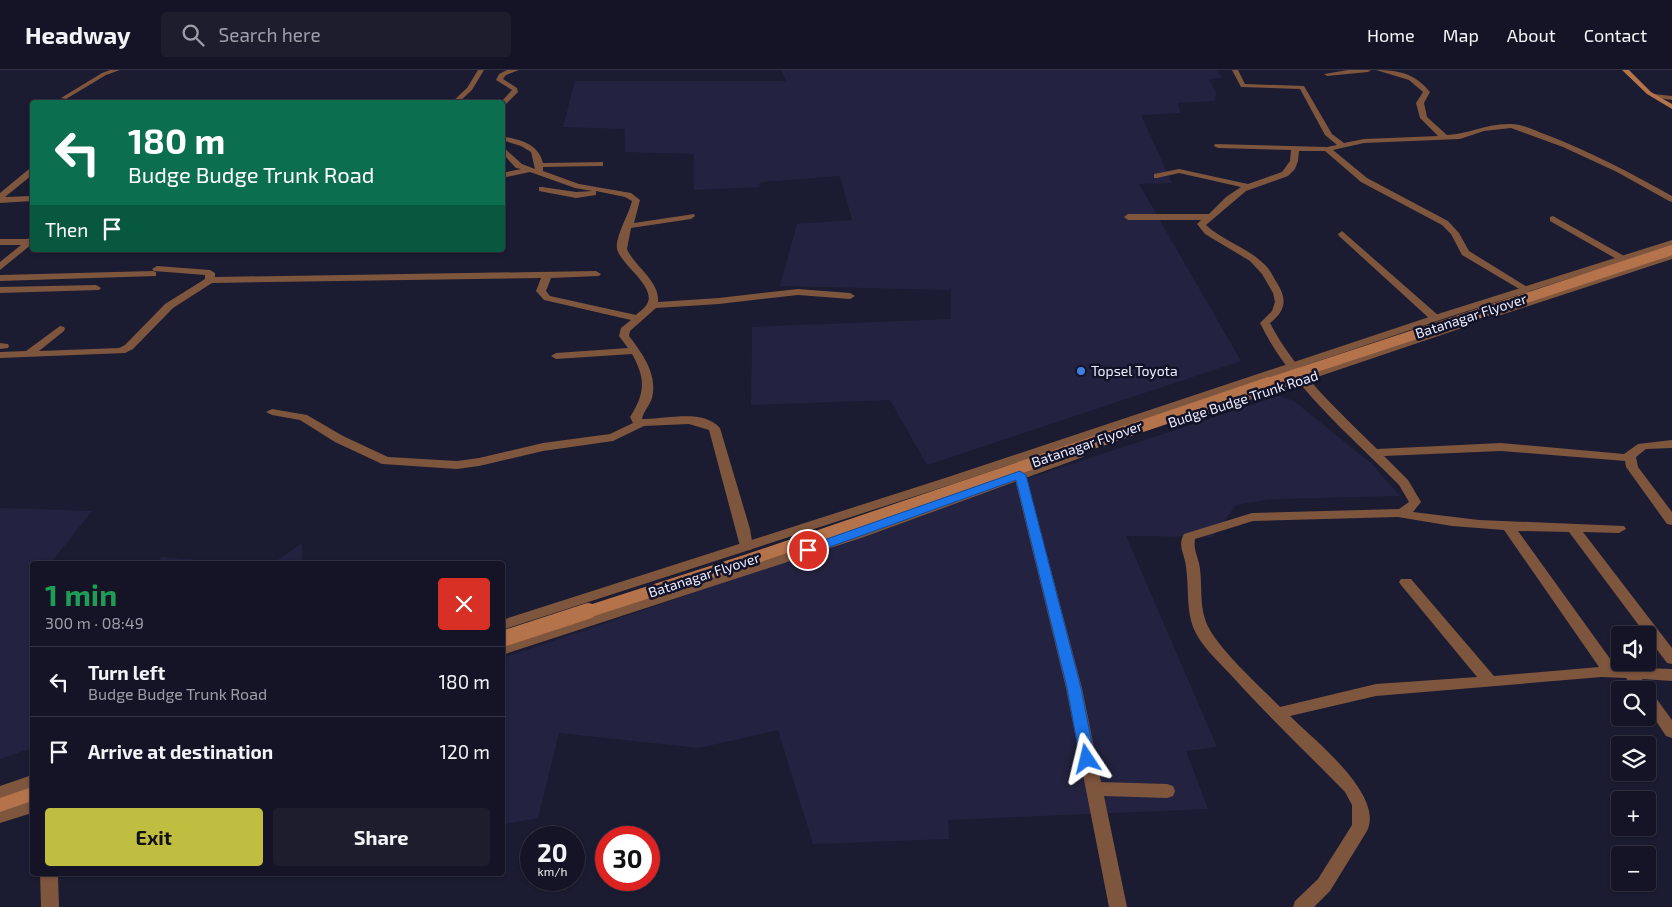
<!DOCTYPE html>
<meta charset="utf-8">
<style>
:root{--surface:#141426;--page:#1d1d2e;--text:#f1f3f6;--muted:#9d9ea7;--line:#333343;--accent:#c0be41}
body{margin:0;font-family:"Exo 2",sans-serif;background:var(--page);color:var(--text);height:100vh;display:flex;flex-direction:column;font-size:19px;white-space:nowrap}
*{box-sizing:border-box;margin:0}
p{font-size:16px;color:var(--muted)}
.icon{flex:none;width:28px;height:28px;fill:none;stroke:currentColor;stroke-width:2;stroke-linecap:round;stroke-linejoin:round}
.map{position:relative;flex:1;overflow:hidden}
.details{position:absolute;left:30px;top:491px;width:475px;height:315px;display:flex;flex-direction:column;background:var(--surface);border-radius:5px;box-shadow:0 1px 4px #0004,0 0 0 1px var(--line)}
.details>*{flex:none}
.guide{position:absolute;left:30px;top:30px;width:475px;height:152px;border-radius:5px;box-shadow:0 1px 4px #0004,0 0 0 1px var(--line);background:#0b6e4f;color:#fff;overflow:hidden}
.buttons{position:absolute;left:1611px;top:556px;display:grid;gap:10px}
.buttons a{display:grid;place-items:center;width:45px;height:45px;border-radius:5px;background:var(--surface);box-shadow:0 1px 4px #0004,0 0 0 1px var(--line);font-size:25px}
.speed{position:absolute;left:520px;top:756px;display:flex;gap:10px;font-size:25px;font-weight:700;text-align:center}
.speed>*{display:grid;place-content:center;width:65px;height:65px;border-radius:50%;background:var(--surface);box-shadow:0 1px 4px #0004,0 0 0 1px var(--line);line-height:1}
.speed small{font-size:12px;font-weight:400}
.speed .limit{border:8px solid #d22;background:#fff;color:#111}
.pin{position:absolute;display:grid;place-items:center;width:42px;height:42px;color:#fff;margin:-21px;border:2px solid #fff;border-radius:50%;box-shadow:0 1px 5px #0007}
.me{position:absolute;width:55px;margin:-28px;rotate:350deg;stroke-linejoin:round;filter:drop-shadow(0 0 4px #0008)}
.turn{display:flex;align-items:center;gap:18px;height:105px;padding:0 15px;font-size:22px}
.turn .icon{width:65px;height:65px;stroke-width:2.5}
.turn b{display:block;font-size:35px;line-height:42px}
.then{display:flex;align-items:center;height:48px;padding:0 15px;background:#0003;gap:10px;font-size:19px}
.round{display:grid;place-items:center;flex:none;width:52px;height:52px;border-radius:5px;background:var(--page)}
.overview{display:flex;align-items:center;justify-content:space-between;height:85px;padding:0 15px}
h1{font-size:30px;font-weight:700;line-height:38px;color:#1e9e55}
.action{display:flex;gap:10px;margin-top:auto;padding:10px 15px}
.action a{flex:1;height:58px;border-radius:5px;background:var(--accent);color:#111;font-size:20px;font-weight:700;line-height:58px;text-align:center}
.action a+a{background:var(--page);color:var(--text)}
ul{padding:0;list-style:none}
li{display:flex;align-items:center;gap:15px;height:70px;padding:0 15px;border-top:1px solid var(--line)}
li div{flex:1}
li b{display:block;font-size:19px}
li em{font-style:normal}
header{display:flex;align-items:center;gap:30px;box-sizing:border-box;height:70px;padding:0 25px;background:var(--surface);border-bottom:1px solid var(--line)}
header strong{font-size:24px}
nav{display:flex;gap:28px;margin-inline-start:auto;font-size:18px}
.search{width:350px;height:45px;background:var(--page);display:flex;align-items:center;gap:12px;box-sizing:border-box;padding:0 18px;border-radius:5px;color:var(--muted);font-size:19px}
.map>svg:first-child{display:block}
.built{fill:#232341}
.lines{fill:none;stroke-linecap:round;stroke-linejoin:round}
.minor{fill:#7e553d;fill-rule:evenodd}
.tertiary{fill:#7e553d;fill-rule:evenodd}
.secondary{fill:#b5734b;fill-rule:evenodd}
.secondary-bridge-far2{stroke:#b5734b;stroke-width:10}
.secondary-bridge-far1{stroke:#b5734b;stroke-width:12}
.secondary-bridge{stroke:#b5734b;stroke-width:16}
.route{fill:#1a73e8;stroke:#114b97}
.shop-dot{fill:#3f7fe0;stroke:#121228;stroke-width:2}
.labels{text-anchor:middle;stroke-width:5;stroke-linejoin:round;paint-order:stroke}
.street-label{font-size:14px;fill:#eceefe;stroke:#121228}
.poi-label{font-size:14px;fill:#eceefe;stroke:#121228;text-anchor:start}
</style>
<header>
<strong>Headway</strong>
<div class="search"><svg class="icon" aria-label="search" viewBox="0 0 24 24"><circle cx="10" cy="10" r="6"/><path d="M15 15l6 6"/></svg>Search here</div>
<nav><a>Home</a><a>Map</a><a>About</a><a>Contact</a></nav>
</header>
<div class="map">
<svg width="1672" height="837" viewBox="0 0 1672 837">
<rect width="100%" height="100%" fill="#1b1b32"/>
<path class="built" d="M781,0H1216L1223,8L1209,9L1216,23L1215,31L1178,33L1180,43L1141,45L1172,113L1139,114L1241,291L927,395L890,330L751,335L752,257L951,249V220L780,216L797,154L852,150L840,106L761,112L759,117L694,120V84L625,82V59L563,57L575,11H786Z
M1279,326L1294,331L1373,395L1400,426L1274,429L1236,435L1212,467L1126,466L1217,677L1186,681L1208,739L948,750L949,769L813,774L778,660L699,678L559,663L538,748L503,754V588L1029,408Z
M0,438L92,441L50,494H32V678L0,689Z
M302,473L303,494H272Z
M162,487L240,494H155Z"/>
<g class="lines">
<path class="minor" d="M110,0H120L106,5L66,29L61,28L102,3Z
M478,0H484L472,20L459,32H452L467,18Z
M507,0H519L506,5L503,9L517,18L518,22L502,38L501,32L512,20L496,10L499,4Z
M1232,0H1238L1245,14L1304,16L1332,64L1344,73L1364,69L1438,66L1420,48L1416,33L1423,22L1409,10L1376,0C1397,0 1415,3 1429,21L1430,22L1424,33L1427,47L1447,65C1468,64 1488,53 1511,54C1523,54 1536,61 1547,65C1591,82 1631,103 1672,126V132L1669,131L1617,102L1563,77L1511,58L1484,61L1460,69L1364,73L1333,80L1367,108L1448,151L1459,163L1469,181L1529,218V222L1526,223L1462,185L1451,164L1442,155L1361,112L1325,81H1299L1298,91L1295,99L1288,106L1246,121L1206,155C1223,171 1247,177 1264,194C1270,199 1273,207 1277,213C1288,230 1285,241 1270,253C1296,303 1338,340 1377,379L1501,373L1624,384L1638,374L1672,370V378L1646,379L1636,387L1638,397L1672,442V455L1667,454L1626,397L1625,391L1501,381L1384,386L1408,410L1421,432L1413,442L1479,450L1624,456L1626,459L1619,463L1583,462L1672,578V594L1667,593L1569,462L1518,461L1616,597L1672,599V611L1642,609L1650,620L1648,622L1653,624L1672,650V668L1666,666L1648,639V620H1634L1626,608L1602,607L1376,626L1290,646C1313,669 1385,725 1367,761L1330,821L1314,837H1293L1295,831L1318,809L1352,755V735L1345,722C1307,683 1267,645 1230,604C1217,590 1200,575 1193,557C1186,538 1189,516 1186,497C1185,484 1177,476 1184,464L1252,443L1399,439L1409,432L1399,415C1350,365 1291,317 1260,253L1272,241L1275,232L1273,223L1262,204L1250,191L1205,164L1197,154L1201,150H1128L1124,147L1128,144H1209L1226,127L1241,117L1179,103L1157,108H1154V104L1179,99L1248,114L1282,102L1290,91L1291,80L1218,78L1214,76L1215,74L1327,77L1337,75L1325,65L1300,19L1241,17ZM1398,447L1452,456L1504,460L1599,597L1494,606L1411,509H1401L1399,512L1401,515L1477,607L1376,614L1280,637C1261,617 1212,574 1205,549C1200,534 1202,515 1200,499C1199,488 1193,481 1195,469L1253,451Z
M1348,0H1371L1368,2L1327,6L1324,4Z
M1654,24L1672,26V30L1652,27L1651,26Z
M502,66C520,70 538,73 543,93L603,92V96H600L543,97V101L579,114L631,123L640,130L634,153L694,144L695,146L691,149L631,158L627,179C634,196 660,211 658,232L719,228L798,219L850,223L855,226L850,229L798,225L719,234L656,238L630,261L629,266C642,283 658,304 652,328C650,335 643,342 642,349C665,350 702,338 720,358L750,459L753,477L751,480H741L709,360L689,354L644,356L613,371L543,381L479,396L457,399L382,394L335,372L300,350L272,345L266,342L272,339L307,345L343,366L388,387L457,391L479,388L543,373L610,364L633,353L630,347C645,323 646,309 632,284L556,289L551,286L556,283L628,278L619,266L621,258L631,250L544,230L536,221L541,208L212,213L173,238L133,279L125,283L0,288V282L26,281L60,256L64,257L65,259L64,261L39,281L119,278L125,275L165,234L205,209V205L154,201L152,199L157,196L210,200L215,203V207L596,201L601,204L599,206L551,208L546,221L550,226L636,245C639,242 645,238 647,234C657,217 621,195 617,179C615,167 629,144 632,131L625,127L596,121V125L576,128L539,121V117H542L576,122L592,121L575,118L530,102L502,108V103L521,99L516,98L502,83V76L522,94L535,99L531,82L521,76L502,70Z
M29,99H32V105L5,127L32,126V131L0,133V123Z
M1553,146L1626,187L1628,189L1626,191H1620L1550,151V147Z
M1342,161L1439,246V250H1431L1339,166L1338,164Z
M32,167V174L0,200V192L21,175H0V169H27Z
M153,201L156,202V206L0,211V205Z
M96,215L101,218L99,220L0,223V217Z
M0,273L8,274L9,276L8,278L0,279Z
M1020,401L1026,405L1082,618L1101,712L1167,714L1173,716L1175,721L1173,726L1167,728L1104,726L1127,837H1109L1066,618L1014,405Z
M40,804H58L59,837H41Z"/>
<path class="tertiary" d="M1672,170V176L1449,247L953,414L502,560V550L945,408L1441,243Z
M1672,183V189L1498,246L1494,247L1489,244L1490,242Z
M1458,253L1463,256L1462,258L1199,347H1191L1189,345L1191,343Z
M1079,380L1085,384L1083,387L864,467L502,585V574L854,461Z
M32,705V719L0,730V716Z
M32,729V743L0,753V739Z"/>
<path class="secondary" d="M1622,0H1629L1651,22L1672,34V39L1647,24Z
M32,717V731L0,742V728Z"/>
<path class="secondary-bridge-far2" d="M1265,314L1672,180"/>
<path class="secondary-bridge-far1" d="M584,543L745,491L1269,313"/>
<path class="secondary-bridge" d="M502,569L588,541"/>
</g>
<path class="route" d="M1020,401L1026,405L1081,618L1095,689L1093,693L1087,695L1082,693L1080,689L1067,618L1016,410L813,483L808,484L802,480L804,477Z"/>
<circle class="shop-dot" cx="1081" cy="301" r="5"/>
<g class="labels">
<g class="street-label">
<text transform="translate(1471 246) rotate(-18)" y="5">Batanagar Flyover</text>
<text transform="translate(1243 329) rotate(-18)" y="5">Budge Budge Trunk Road</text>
<text transform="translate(1087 374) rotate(-19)" y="5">Batanagar Flyover</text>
<text transform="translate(704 505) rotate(-18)" y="5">Batanagar Flyover</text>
</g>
<g class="poi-label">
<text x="1091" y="306">Topsel Toyota</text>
</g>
</g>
</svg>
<div class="buttons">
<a><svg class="icon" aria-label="sound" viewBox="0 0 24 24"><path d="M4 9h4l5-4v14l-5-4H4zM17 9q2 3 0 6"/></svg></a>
<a><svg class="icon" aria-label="search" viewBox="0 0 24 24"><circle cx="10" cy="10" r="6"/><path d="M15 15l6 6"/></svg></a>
<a><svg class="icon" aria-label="layers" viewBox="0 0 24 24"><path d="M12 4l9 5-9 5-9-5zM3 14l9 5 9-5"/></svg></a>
<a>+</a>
<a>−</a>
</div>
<div class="speed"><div>20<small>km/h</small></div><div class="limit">30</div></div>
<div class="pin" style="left:808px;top:480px;background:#d93025"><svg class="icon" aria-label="arrive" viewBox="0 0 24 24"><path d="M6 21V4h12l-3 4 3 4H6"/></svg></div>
<svg class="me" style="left:1087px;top:689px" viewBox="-20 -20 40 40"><path d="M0-17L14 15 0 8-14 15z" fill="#1a73e8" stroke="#fff" stroke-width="4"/></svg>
<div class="guide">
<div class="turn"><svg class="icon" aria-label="left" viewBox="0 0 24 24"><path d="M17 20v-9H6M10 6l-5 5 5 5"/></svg><div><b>180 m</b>Budge Budge Trunk Road</div></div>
<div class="then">Then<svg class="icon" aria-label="arrive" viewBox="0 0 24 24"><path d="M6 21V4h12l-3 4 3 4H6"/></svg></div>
</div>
<section class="details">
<div class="overview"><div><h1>1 min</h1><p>300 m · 08:49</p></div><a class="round" style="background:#d93025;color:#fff"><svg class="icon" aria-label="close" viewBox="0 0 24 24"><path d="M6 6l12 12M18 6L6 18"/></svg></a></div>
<ul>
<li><svg class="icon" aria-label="left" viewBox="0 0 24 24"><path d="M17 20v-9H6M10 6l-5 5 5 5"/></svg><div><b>Turn left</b><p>Budge Budge Trunk Road</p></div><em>180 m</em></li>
<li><svg class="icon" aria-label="arrive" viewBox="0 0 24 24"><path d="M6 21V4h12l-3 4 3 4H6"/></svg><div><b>Arrive at destination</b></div><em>120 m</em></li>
</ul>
<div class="action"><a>Exit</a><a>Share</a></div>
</section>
</div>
